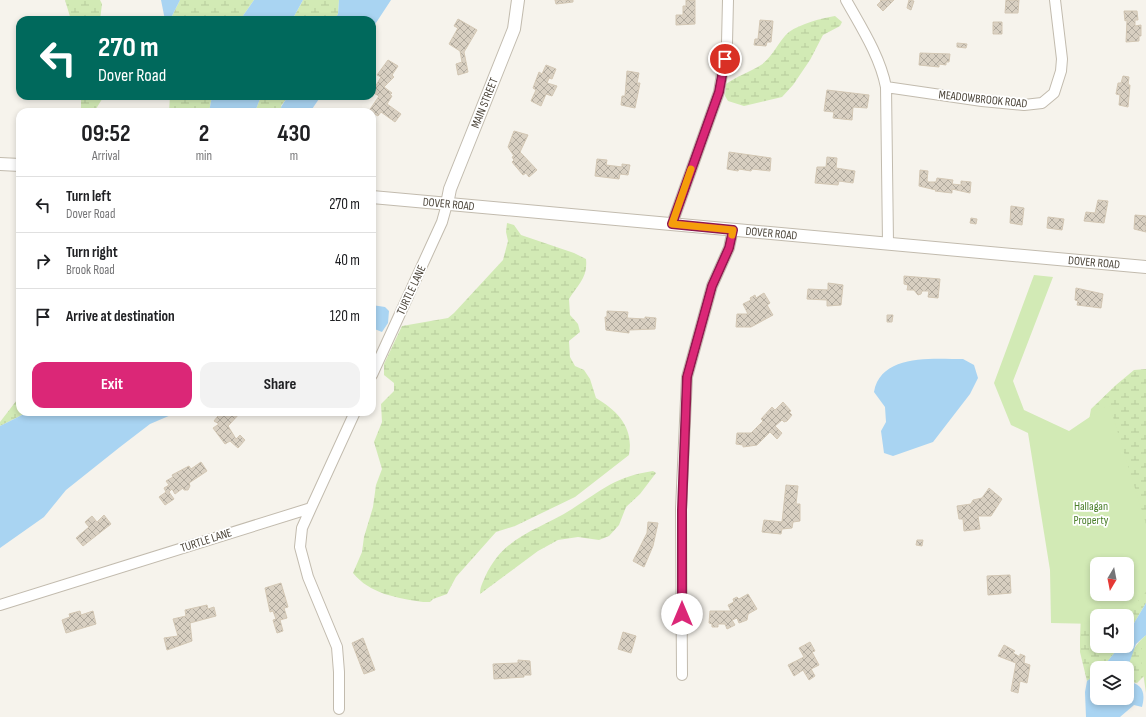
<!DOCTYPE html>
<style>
:root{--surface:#fff;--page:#f2f2f2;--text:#202124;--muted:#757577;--line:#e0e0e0;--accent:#db2777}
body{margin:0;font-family:"Sofia Sans Condensed",sans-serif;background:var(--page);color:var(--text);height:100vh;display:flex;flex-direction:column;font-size:15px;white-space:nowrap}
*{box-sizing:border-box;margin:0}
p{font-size:13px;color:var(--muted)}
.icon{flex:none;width:22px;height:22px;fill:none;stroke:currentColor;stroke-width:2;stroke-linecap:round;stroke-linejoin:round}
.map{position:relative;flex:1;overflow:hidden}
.sheet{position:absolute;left:16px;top:108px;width:360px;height:308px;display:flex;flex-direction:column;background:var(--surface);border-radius:12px;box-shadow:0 2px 6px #0003}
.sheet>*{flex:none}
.guide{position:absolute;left:16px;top:16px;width:360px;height:84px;border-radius:12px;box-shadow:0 2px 6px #0003;background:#00695c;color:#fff;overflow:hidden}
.needle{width:26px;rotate:190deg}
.fabs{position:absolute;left:1090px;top:557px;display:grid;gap:8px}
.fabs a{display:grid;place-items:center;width:44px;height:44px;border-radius:8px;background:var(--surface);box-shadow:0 2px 6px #0003;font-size:20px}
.pin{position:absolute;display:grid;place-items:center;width:34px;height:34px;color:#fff;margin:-17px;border:2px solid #fff;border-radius:50%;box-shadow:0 1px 4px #0007}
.me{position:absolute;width:44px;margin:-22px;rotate:0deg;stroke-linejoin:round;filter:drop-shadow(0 0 3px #0008)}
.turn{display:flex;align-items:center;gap:14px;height:84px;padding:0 16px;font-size:18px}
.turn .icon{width:52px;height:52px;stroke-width:2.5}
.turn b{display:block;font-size:28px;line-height:34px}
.eta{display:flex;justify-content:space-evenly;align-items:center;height:68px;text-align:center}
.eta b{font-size:24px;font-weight:700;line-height:28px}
.button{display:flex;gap:8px;margin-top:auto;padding:8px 16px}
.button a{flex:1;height:46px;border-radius:12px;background:var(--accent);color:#fff;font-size:16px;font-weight:700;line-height:46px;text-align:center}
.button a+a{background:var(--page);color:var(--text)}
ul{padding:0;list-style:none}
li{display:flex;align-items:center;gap:12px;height:56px;padding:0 16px;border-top:1px solid var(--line)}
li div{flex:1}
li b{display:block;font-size:15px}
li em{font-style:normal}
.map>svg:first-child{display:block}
.wetland{fill:url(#wetland-marsh);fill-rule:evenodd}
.green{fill:#d2eab5;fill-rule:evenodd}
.water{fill:#a9d4f2}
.building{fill:url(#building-cross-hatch);stroke:#d3c7b4}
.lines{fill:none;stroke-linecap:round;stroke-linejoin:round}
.minor-casing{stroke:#c2bbae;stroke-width:12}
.tertiary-casing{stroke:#c2bbae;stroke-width:14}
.minor{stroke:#fff;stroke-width:10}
.tertiary{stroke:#fff;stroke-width:12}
.route-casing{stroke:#8e194d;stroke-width:10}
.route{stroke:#db2777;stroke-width:7}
.slow{stroke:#f59e0b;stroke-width:7}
.labels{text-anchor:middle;stroke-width:3.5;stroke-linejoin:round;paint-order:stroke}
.street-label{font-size:12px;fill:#4b4439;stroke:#fff}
.park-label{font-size:12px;fill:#4a7f2a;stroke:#fff}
</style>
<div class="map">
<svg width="1146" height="717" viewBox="0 0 1146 717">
<defs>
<pattern id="wetland-marsh" width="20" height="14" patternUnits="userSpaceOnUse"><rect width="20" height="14" fill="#d2eab5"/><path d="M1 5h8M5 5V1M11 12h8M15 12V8" fill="none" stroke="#b6ca9c"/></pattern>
<pattern id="building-cross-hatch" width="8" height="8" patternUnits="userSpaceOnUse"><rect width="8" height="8" fill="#d8cfc1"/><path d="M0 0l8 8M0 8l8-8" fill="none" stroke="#b1aa9e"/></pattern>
</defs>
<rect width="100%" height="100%" fill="#f6f3ec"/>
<path class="wetland" d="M65,0H100L102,4L100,20H71Z
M180,0H254L240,20H170Z
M303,0H339L338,14L334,20H292Z
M835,16L842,22L840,26L823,35L810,60L793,85L782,97L744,106L728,101L725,96L726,84C737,76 750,72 761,65C773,57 779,40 789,32C800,24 822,18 835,16Z
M81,96H104L94,112H81Z
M170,96H212L209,112H169Z
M261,96H288L281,106L282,112H255Z
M507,223L514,225L521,235L574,253L586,259C588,278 578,284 569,299L570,315L578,324L580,332L569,341L570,357L575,366L584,370L590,379L596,398C618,411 634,428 629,455L575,497L515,526L496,532L456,577L447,594L433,599L430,602H423C397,598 370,594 353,573L362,552L364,537L373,507L376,485L382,469L374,442L382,422L381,404L394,391V383L384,375V364L402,326L448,318L454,313L503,260L508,241L506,232Z
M1146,369V603L1127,635V616H1097V646H1120L1102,668H1097V674L1087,681L1080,652V638L1089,420L1091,409L1116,385L1134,370ZM1097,564H1127V594H1097Z
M20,396V412H28L0,426V422Z
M653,471L656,473L640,494L626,507L619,525L609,536L599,540L578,537L558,540L538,551L480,594C480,587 483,582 485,577C504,535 538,531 572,509C604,489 614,477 653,471Z
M1146,635V674L1137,683L1127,681C1127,662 1131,648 1146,635Z"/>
<path class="green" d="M1034,275L1053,277L1013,381L1024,410L1069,431L1109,404L1146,524V592L1138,601L1127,620V616H1097V624L1051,623L1050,570L1028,433L1011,425L994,383ZM1097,564H1127V594H1097Z
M1146,641V693L1141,659V650Z"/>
<path class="water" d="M161,0H180L170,20H165Z
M254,0H303L292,20H240Z
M339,0H391L372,29V20H334L338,14Z
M212,96H261L255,112H209Z
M288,96H321L310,112H282L281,107Z
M372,305L385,307L389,311L388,323L382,332L372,328Z
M963,359L974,365L978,378L970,394L933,442L893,456L884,453L881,431L886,422L885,407L874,392C881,353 933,359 963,359Z
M28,412H178L150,424L120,447L66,490L44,517L0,548V426Z
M1146,603V635L1136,644L1127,669L1102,668L1120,646H1127V635Z
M1097,674V698H1127V681C1142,684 1146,691 1142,707L1134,705L1120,717H1086L1085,692L1087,681Z"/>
<path class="building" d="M555,0H573V2L556,4Z
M686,0H695V24L676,25V15H683V6H686Z
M880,0H894L883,11L877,5L881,1Z
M909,0L914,1L911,10L907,8Z
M1006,0H1019L1018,13H1005Z
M1124,11H1137L1138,20H1135V26L1141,25V36H1139V41L1126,42L1127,20L1125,21Z
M458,19L477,30L464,52L468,72L458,75L456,64L462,62L460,51L449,44L458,28L454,26Z
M760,20L773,21L771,42H767L766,46L754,45L755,39H758Z
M993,22H1002V34H993Z
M957,43L967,44L966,48L957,47Z
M920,53L950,54L949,62H946V65L939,64V67L919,65Z
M388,60L398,66L392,75L394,77L384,87L392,93L390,95L392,96L387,104L401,114L395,122L381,112L378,116L369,111L379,96L372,92L381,77L377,75Z
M546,65L556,69L552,79L549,78L547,83L557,86L552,96L546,94L541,106L531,101L536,90L533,88L539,72L542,74Z
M627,71L639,73L637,83H640L635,108L621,105L622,96H625Z
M1123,76L1129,77L1128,85H1130L1128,107L1119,105L1120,95L1116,94L1118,83H1121Z
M827,90L869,95L867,108L853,107L852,120L833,118L834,112L824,111Z
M514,131L528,135L520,152L537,170L529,177L526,173L523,175L512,162L514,160L512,157L514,156L508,147Z
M729,152L771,158L770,171L752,169L751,171L739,169L738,171L727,169Z
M827,157L837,158L836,168L855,171L853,183L839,181L838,185L815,183L817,167H826Z
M597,159L607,160L606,165L622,167V164L630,165L628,175L620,174L619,179L595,176Z
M920,170L928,171L927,180L928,182H936L937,178L953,180L952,184L961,185V181L971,182L970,193L952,189V193L935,191L936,190L919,186Z
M1098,200L1108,201L1104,223L1084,221L1086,212L1095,213Z
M1011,206L1024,208L1022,225L1010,223Z
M1135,215L1146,216V232L1134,229Z
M1048,217L1064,219L1062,230L1047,228Z
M971,218L977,219L976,224L970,223Z
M904,276L940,279L938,298L928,297L929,291H922L921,294L918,295L914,290H907L908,285L904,284Z
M828,283L843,285L841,305L827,306V300L807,299L808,289L828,290Z
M1076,288L1103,294L1101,308L1077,305L1078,301L1075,300Z
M764,293L770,303L767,305L773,315L751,327H736L737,314H748L743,304L751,300L750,298L755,295L756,298Z
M607,311L628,312L627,318L645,319V317L656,318L655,329L629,330V333L606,330L605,317H607Z
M887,315H893L892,322H887Z
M783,402L791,411L789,412L792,415L787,421L784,422L782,420L775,426L782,433L777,439L770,432L757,445L743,447V445L736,444L737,433H751L763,421L761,419L772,407L775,410Z
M221,412H241L228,426L236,439L240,435L245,440L238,448L230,441L225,444L213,428L219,424L214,421Z
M201,462L207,471L189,483L190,486L188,490H184L183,488L175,494L172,489L169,492L174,499L165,505L159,497L166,492L164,488L169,485L166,481L173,477L172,475L189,466L191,469Z
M786,485L798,486L796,504H800V521L793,522L792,528L782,529L781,534L762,532L764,520L782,522Z
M989,488L1002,499L991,516H978L980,529L964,531L963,519H959L957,506L971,504L973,500L982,498Z
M104,515L111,524L83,546L76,538L89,527L85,522L92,516L97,522Z
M648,522L658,523L653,546L644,567L633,561L647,533Z
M917,540H923L922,546L916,545Z
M1010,575L1011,593L988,595L987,576Z
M281,583L288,607L284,608L287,618L280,620L283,631L277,633L273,620L276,619L273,611L270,612L265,588Z
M748,594L757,609L748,614L747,620L739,623L737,618L732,620L735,625L727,629L725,624H718V627H712V624L709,623L710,611H731L728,605L734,602L733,599L737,597L739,599Z
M207,605L208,609L214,607L216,616L190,623L192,641L167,650L164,638L178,636L173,619L186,616L185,610Z
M80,611L81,615L93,611L96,624L66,633L62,620L70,617L69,614Z
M623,632L636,636L631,653L618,649Z
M363,638L375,670L364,674L352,643Z
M810,642L815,651L812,652L819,665L811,669L815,676L809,680L803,670L794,676L788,665L804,657L799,648Z
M1004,645L1015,651L1013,653L1020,657V654L1025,656L1024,663L1030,665L1027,683L1020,681L1018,693L1011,691L1016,663L998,656Z
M518,660L530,661L531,675H524V677L494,679L493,664L518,663Z"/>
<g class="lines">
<g class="minor-casing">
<path id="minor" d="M846,0C861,27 880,56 886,87L888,243
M886,87L982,101L1024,105L1042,103L1054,93L1061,71L1062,59L1055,0
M672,224L719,92L727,43L728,0
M372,375L442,222L447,204
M311,508L302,528L300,547L308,577L337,647L339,672V709
M0,605L311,508L355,412
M682,675L681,509L687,377L712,286L729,248L733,229"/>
</g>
<g class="tertiary-casing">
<g id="tertiary">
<path d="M0,164L20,165"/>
<path id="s1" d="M372,197L1146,267"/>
<path id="s2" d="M447,204L450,189L514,29L518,0"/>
</g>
</g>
<use href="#minor" class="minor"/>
<use href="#tertiary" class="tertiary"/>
</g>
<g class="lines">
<g class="route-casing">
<path id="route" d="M682,614V510L687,377L712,286L729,248L733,230L672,224L719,92L725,59"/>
</g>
<use href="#route" class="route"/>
<path class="slow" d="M691,169L672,224L733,230L732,235"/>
</g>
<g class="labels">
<g class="street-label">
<text transform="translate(983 99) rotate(6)" y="4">MEADOWBROOK ROAD</text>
<text dy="4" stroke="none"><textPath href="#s2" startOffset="108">MAIN STREET</textPath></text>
<text dy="4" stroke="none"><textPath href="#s1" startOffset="77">DOVER ROAD</textPath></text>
<text dy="4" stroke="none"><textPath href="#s1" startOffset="401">DOVER ROAD</textPath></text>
<text dy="4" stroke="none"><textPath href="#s1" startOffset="725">DOVER ROAD</textPath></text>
<text transform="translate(411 290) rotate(-65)" y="4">TURTLE LANE</text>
<text transform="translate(206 540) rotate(-18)" y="4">TURTLE LANE</text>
</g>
<g class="park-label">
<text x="1091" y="510">Hallagan<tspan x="1091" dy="14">Property</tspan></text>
</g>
</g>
</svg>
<div class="fabs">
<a><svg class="needle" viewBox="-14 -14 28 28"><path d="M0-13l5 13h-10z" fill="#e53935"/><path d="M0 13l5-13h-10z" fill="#757577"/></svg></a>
<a><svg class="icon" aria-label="sound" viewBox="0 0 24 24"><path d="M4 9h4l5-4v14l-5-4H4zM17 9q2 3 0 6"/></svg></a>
<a><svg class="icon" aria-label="layers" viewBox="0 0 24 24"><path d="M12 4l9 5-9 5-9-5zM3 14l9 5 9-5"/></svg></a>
</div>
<div class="pin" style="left:725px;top:59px;background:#d93025"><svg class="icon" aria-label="arrive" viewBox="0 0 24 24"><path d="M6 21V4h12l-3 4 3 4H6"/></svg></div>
<svg class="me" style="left:682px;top:614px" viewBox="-20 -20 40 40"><circle r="19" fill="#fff"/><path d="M0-13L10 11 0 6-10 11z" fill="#db2777"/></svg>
<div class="guide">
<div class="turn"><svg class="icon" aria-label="left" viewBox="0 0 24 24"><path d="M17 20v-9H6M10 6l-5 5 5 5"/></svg><div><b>270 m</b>Dover Road</div></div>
</div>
<section class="sheet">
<div class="eta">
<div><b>09:52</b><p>Arrival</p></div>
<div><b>2</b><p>min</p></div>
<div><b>430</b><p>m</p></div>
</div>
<ul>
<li><svg class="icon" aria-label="left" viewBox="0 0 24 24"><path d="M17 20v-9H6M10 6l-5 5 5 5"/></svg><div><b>Turn left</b><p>Dover Road</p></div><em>270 m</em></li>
<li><svg class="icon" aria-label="right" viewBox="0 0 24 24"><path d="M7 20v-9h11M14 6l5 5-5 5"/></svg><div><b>Turn right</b><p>Brook Road</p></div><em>40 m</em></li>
<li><svg class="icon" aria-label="arrive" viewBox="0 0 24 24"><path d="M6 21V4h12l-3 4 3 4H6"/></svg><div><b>Arrive at destination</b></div><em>120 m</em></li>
</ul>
<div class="button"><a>Exit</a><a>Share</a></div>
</section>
</div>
